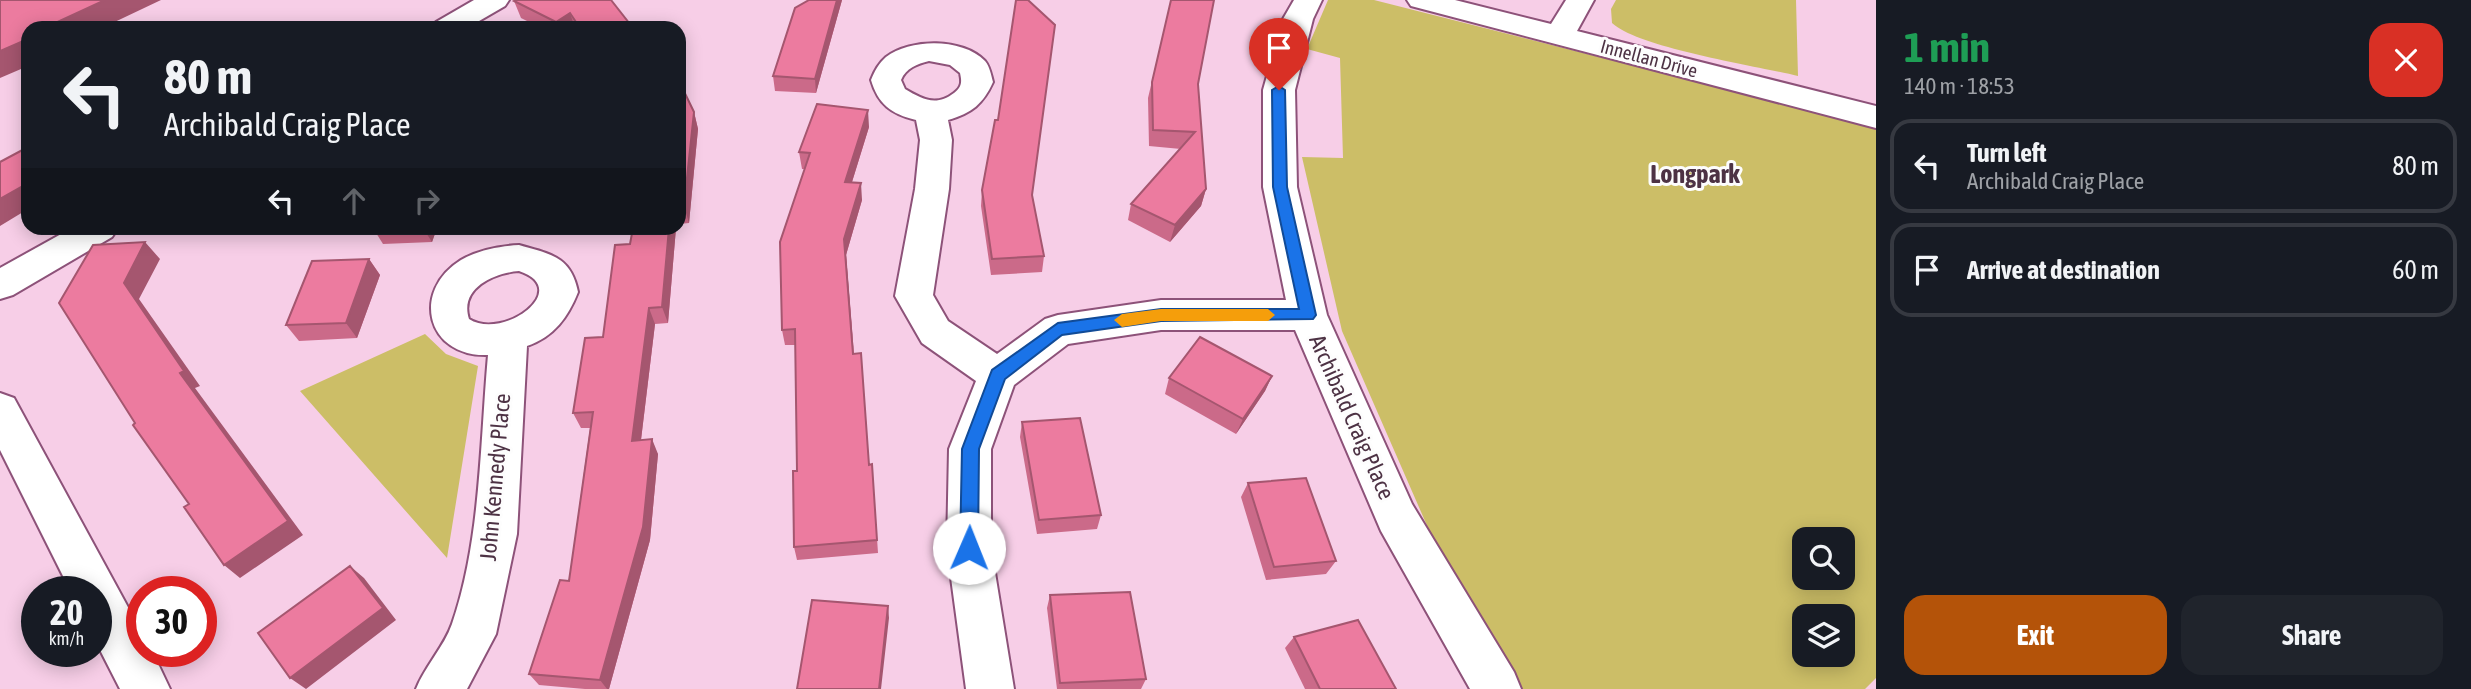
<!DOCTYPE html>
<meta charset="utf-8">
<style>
:root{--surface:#171b24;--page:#20242c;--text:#f1f3f6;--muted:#9ea1a6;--line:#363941;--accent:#b45309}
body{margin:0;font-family:"Asap Condensed",sans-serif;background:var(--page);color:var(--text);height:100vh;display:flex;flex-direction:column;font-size:26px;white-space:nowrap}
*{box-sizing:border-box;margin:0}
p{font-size:23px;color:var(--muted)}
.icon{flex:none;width:38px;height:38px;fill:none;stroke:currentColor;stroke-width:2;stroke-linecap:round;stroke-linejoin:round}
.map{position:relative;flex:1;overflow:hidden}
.details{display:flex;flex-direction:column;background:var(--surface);width:595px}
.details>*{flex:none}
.hud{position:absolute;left:21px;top:21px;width:665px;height:214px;border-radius:21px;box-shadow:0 4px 18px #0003;background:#171b24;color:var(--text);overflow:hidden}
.buttons{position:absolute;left:1792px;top:527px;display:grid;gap:14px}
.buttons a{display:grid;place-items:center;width:63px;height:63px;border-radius:14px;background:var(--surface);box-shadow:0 4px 18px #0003;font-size:35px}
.speed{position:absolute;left:21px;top:576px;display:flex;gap:14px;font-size:35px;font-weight:700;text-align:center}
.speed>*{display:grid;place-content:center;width:91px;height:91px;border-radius:50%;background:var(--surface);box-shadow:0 4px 18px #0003;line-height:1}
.speed small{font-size:18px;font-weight:400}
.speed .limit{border:10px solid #d22;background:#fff;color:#111}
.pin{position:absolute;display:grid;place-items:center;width:60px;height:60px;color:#fff;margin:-72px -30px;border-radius:50% 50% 50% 0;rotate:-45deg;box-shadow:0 0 7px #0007}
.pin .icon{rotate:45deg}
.me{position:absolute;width:77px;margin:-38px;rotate:1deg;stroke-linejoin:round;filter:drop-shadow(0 0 5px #0008)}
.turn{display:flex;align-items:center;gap:24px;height:147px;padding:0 28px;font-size:32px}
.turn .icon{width:91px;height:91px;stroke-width:2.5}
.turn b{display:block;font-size:49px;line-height:60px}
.lanes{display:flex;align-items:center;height:66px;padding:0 28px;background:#0003;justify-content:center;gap:35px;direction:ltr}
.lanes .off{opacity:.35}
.round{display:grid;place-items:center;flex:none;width:74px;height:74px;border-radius:21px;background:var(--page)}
.overview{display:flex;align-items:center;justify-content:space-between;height:119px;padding:0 28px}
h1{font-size:42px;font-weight:700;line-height:52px;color:#1e9e55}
.action{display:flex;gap:14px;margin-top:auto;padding:14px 28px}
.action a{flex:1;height:80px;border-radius:21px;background:var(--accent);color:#fff;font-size:28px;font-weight:700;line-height:80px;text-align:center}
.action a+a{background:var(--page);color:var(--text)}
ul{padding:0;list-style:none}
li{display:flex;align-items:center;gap:21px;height:94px;margin:0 14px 10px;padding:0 14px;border:4px solid var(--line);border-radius:21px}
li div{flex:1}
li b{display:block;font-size:26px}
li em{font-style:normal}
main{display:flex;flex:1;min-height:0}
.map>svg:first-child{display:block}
.green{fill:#ccbe67;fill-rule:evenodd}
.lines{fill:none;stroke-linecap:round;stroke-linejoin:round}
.minor-casing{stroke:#8d5279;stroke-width:4}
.minor{fill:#fff;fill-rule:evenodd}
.wall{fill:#cb6a89}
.shaded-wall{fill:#a5566f}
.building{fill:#ec7b9f;stroke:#a5566f;stroke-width:2}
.route{fill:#1a73e8;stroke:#114b97;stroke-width:2}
.slow{fill:#f59e0b}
.labels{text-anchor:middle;stroke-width:6;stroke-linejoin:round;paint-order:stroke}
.far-street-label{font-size:19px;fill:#4d3244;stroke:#fdfdfd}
.street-label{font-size:23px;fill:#4d3244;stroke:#fdfdfd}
.quarter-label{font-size:26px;font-weight:bold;fill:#4d3244;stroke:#fdfdfd}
</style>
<main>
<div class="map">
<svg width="1876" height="689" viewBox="0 0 1876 689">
<rect width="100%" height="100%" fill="#f7cee7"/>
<path class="green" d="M1328,0H1374L1876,127V678L1865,689H1517L1432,537L1342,331L1302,157L1343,158L1340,58L1307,49ZM1804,539H1843V578H1804ZM1804,616H1843V654H1804Z
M1616,0H1796L1798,76C1757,66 1639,48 1612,23L1611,9Z
M425,334L446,354L478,366L447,558L300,391Z"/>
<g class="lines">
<g class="minor-casing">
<path id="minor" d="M474,0H509L505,6L467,28H431L436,22Z
M1294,0H1322L1313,19L1295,90L1297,187L1327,315L1412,504L1514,672L1521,689H1470L1381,531L1295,330H1161L1068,344L1014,385L991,449V548L1014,689H966L947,548L949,449L976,381L922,343L895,296L915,189L920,140L916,120C891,114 878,104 871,80C874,72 879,63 886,57C911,38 963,38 985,61C990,67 991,75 993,82C983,104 972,113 948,120L952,140L949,189L933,295L948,321L997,354L1045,319L1058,315L1161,300H1286L1263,187V90L1283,19ZM929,61L950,65L960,73C962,82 962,87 954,93C936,107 922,99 905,89L901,80C906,68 917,64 929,61Z
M1407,0H1455L1551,24L1566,0H1594L1577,31L1876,106V128L1411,6Z
M72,228H118L112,237L13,295L0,299V268Z
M519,245C550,254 571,256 578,292C568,317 554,337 527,346L517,534L496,634L467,689H416C425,666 444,647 452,624C481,540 480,443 488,355C426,357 411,291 461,260C478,250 500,246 519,245ZM519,271C574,289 503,341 469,319C459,288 494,273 519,271Z
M0,393L14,398L142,633V651H152L170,689H120L96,642V592H71L0,450Z"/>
</g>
<use href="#minor" class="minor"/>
</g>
<path class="wall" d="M809,0H842L816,93L775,91L773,76Z
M1171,0L1206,189L1201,206L1170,242L1128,220L1131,204L1181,149L1149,146L1148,98Z
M514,1L633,28H541L521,18Z
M679,81L694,112L698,129L689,223L679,224Z
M869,127L852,182L862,200L846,255L854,354L861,353L869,464L873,478L878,553L797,560L794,547L797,471L795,345H785L782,330L805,169H802L799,152Z
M982,190L1032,196L1044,256L1042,272L991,275L981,206Z
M373,228H437L432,242L383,244Z
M633,228H676L668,323L655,324L641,440L658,454L650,540L609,689H585L539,685L529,674L569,581L590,428H581L573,413L603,337L630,244Z
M369,259L380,275L357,338L299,341L286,325Z
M1272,376L1265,391L1236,434L1165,394L1169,378Z
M1022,422L1101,515L1097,529L1037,534L1020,437Z
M1248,483L1336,561L1326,574L1266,580L1241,497Z
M1050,595L1146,679L1141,689H1057L1047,608Z
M1294,637L1396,689H1305L1285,648Z"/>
<path class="shaded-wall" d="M105,0H161L102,28H53L51,25Z
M837,0H842L816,93L815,79Z
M570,13L575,28H559L556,22Z
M28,39V66L0,78V51Z
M868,110L869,127L847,198L845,182Z
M694,112L698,129L689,223L684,206Z
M28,183V209L0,226V199Z
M861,183L862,200L846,255L855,370L844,239Z
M1206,189L1201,206L1170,242L1175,225Z
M212,228H227L217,234Z
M423,228H437L432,242Z
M669,228H676L668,323L662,307Z
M145,242L160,259L139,299L200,386L195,388L303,535L240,578L224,565L180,373L124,283Z
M369,259L380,275L357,338L346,323Z
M649,308L655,324L639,456L632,441Z
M1272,376L1265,391L1236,434L1243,419Z
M652,439L658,454L650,540L609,689H607L600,680Z
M350,566L364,578L396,620L306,689L290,678Z
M888,606L889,618L881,689H879Z"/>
<path class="building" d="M0,0H105L51,25L53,28H28V39L0,51Z
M516,0H611L633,28H580L570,13L556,22L514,1Z
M809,0H837L815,79L773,76L795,8Z
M1016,0H1028L1055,25L1032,195L1044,256L992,259L982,190L995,120H998Z
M1171,0H1214L1198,84L1206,189L1175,225L1131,204L1195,132L1153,130L1152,82Z
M679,81L694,112L684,206L679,207Z
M817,104L868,110L845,182L861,183L844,239L853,354L861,353L869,465L872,464L877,540L794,547L793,471H797L795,329L782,330L780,242L810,153L799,152Z
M28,147V183L0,199V162Z
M633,228H669L662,307L649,308L632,441L652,439L643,527L600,680L529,674L560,580L569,581L593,412L573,413L585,338L603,337L615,245L630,244Z
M145,242L124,283L184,371L180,373L288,521L224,565L184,507L189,504L133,425L135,423L59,303L93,245Z
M369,259L346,323L286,325L312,261Z
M1200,337L1272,376L1243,419L1169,378Z
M1080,418L1101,515L1039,520L1022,422Z
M1306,478L1336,561L1274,567L1248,483Z
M350,566L383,608L290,678L258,633Z
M1130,592L1146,679L1060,683L1050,595Z
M812,600L888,606L879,689H797Z
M1358,620L1396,689H1320L1294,637Z"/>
<path class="route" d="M1279,86L1285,90L1287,187L1316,315L1313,319L1161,321L1062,335L1005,379L979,449L978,548L976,554L969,557L963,554L960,548L962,449L990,375L992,370L1058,323L1161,309H1299L1273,187L1272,90Z"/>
<path class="slow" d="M1161,309H1268L1275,315L1268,321H1161L1122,327L1114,320L1122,314Z"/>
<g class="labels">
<g class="far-street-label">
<text transform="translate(1649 58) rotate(15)" y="7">Innellan Drive</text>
</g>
<g class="street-label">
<text transform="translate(1352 417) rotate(66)" y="8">Archibald Craig Place</text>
<text transform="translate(495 477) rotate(-85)" y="8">John Kennedy Place</text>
</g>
<g class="quarter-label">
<text x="1695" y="183">Longpark</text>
</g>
</g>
</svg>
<div class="buttons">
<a><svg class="icon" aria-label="search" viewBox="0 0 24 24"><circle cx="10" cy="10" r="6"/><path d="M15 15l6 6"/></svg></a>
<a><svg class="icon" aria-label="layers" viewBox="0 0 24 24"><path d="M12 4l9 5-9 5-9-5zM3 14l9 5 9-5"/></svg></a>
</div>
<div class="speed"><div>20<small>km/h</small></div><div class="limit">30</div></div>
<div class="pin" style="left:1279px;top:90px;background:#d93025"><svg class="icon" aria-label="arrive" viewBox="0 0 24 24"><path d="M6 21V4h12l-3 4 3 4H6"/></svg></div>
<svg class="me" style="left:969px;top:548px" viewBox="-20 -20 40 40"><circle r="19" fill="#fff"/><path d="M0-13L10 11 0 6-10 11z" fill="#1a73e8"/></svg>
<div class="hud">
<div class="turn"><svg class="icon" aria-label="left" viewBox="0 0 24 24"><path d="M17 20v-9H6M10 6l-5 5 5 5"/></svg><div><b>80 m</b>Archibald Craig Place</div></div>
<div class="lanes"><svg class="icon" aria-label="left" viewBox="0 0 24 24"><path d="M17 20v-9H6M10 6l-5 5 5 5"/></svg><svg class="icon off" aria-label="ahead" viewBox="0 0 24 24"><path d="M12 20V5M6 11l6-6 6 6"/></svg><svg class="icon off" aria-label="right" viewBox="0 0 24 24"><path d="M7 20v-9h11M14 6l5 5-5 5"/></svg></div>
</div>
</div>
<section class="details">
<div class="overview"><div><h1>1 min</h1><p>140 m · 18:53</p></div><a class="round" style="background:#d93025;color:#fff"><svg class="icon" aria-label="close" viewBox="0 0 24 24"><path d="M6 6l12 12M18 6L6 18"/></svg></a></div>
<ul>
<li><svg class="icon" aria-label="left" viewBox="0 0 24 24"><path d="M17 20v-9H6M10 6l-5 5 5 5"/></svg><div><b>Turn left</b><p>Archibald Craig Place</p></div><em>80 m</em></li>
<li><svg class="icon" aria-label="arrive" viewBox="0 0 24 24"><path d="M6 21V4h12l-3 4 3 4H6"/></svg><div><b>Arrive at destination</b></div><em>60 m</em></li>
</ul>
<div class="action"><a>Exit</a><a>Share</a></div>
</section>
</main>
